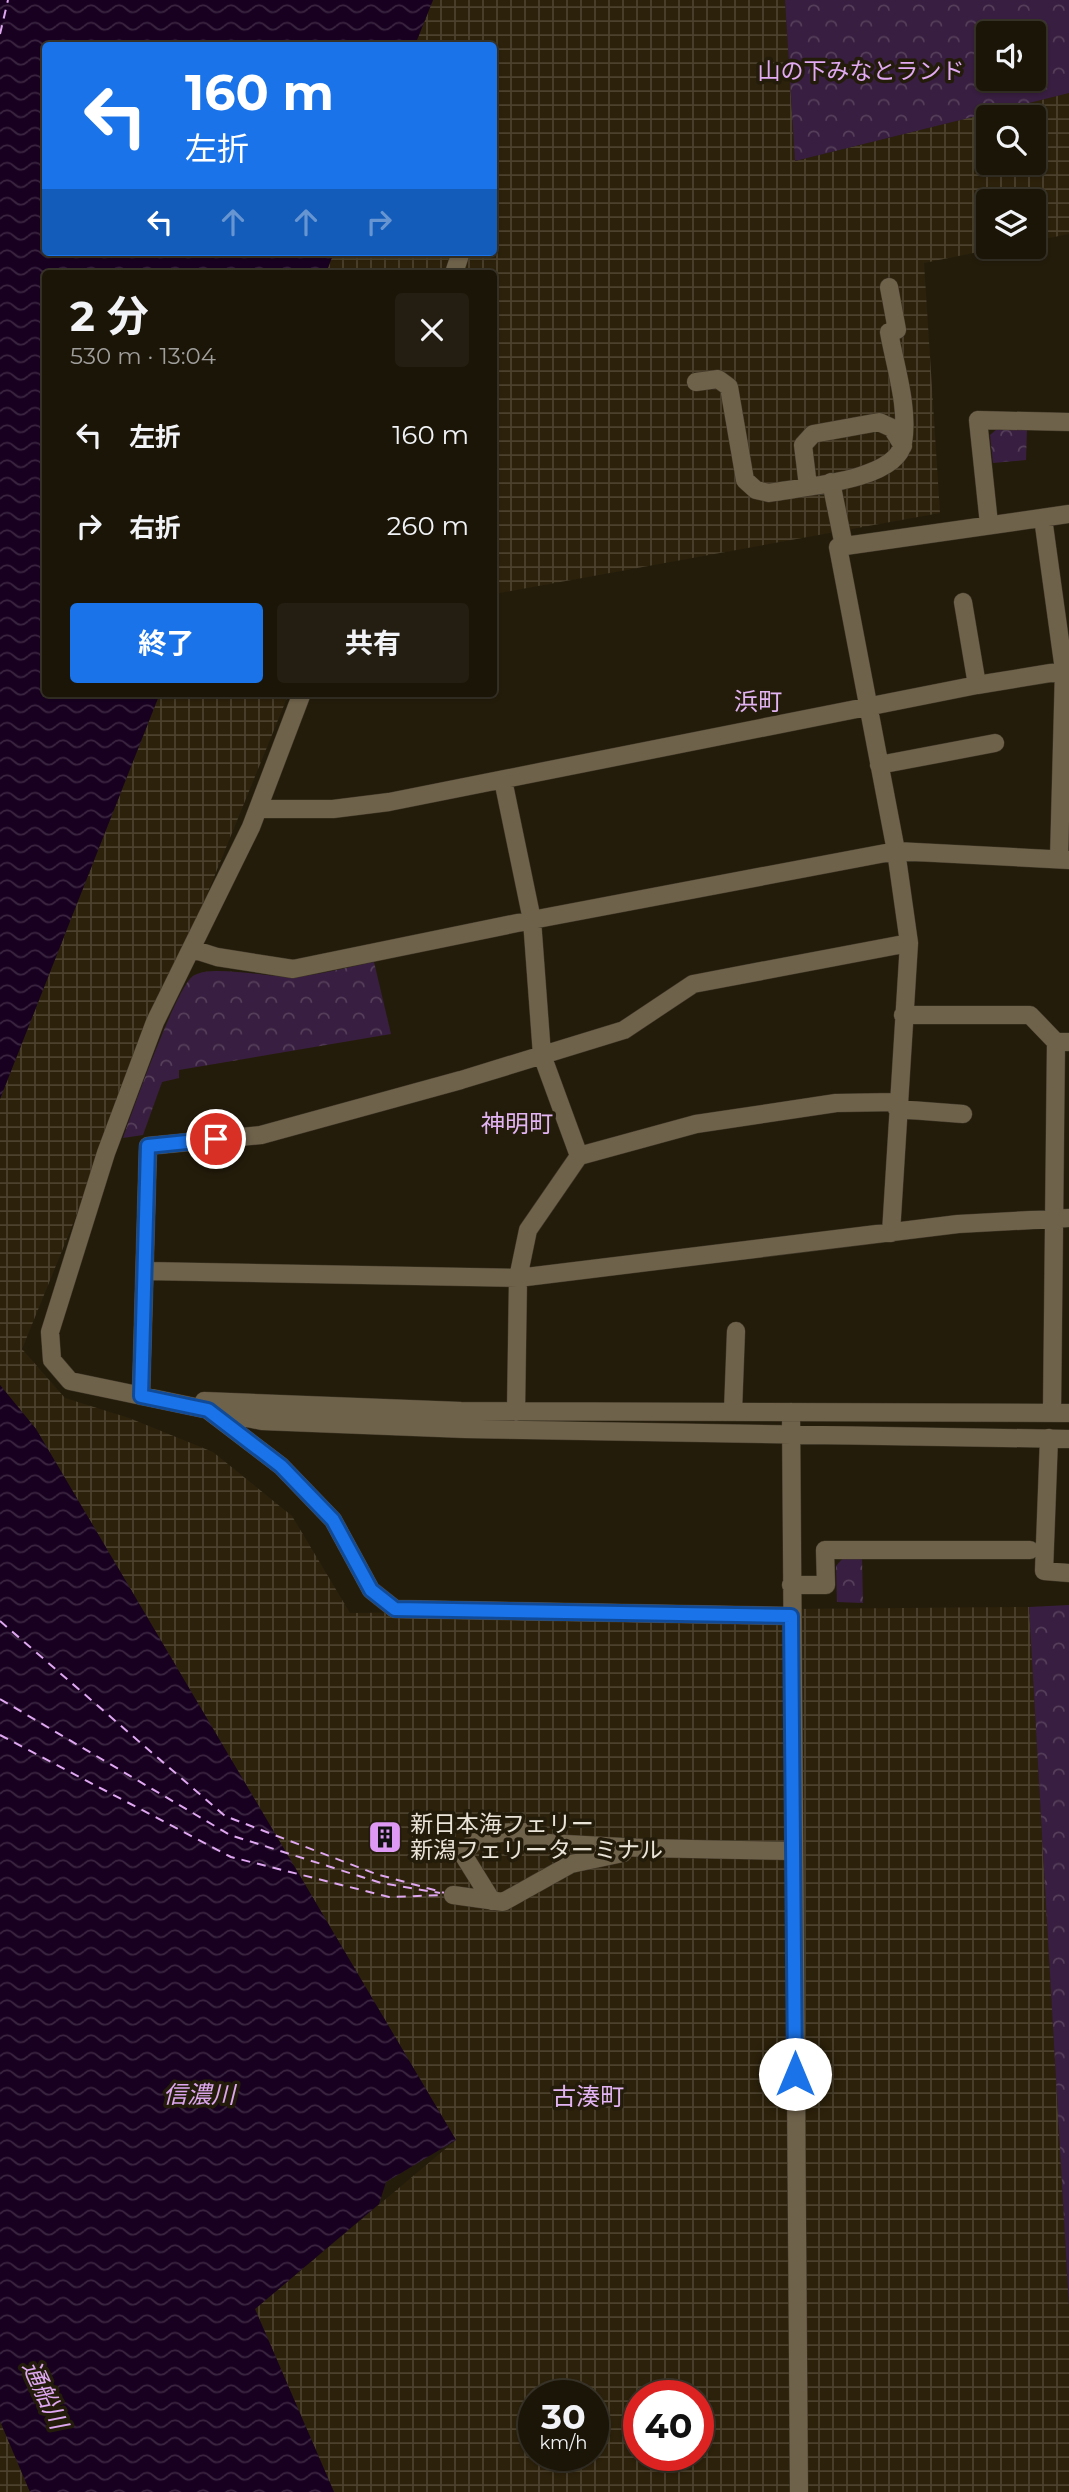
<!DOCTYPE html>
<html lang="ja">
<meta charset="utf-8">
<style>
:root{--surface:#1b1508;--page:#241e12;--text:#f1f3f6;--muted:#a09f9c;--line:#393429;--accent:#1a73e8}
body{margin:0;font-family:Montserrat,"Noto Sans JP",sans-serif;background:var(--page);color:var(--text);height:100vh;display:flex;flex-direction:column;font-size:26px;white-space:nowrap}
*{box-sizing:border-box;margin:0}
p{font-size:23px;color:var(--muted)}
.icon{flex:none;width:38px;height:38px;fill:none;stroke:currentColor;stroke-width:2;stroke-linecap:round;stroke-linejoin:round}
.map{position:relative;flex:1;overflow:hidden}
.drawer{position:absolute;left:42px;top:270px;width:455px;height:427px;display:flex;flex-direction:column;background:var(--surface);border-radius:7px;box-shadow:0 2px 5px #0004,0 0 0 2px var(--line)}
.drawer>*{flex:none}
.guide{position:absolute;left:42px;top:42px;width:455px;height:214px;border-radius:7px;box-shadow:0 2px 5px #0004,0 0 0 2px var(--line);background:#1a73e8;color:#fff;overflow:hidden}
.buttons{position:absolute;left:976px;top:21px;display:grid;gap:14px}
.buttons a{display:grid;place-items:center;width:70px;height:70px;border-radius:7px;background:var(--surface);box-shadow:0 2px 5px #0004,0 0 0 2px var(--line);font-size:35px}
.speed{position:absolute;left:518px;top:2380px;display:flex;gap:14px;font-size:35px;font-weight:700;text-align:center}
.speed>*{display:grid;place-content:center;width:91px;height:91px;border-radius:50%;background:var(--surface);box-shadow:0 2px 5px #0004,0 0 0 2px var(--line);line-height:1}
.speed small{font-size:18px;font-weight:400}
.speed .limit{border:10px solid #d22;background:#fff;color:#111}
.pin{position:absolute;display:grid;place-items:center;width:60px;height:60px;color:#fff;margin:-30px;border:4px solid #fff;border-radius:50%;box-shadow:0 2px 7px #0007}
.me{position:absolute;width:77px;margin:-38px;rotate:0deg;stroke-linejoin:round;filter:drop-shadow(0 0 5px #0008)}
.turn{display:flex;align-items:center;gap:24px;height:147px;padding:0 28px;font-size:32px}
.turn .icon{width:91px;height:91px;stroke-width:2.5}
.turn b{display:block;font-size:49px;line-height:60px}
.lanes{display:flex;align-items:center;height:66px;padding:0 28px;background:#0003;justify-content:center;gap:35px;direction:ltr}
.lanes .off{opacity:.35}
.round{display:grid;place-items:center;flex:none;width:74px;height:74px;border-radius:7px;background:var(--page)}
.head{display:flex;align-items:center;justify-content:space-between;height:119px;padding:0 28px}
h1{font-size:42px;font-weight:700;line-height:52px}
.cta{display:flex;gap:14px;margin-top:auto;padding:14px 28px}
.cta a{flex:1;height:80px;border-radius:7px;background:var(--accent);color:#fff;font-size:28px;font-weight:700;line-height:80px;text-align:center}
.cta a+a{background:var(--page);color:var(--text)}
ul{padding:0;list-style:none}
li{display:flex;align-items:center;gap:21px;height:91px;padding:0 28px}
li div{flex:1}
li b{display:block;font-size:26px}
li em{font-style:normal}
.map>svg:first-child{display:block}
.industrial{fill:url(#industrial-grid);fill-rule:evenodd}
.park{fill:url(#park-crowns);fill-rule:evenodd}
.water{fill:url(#water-waves)}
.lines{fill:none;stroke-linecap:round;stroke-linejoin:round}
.ferry{stroke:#dea7f0;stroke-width:2;stroke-dasharray:9 7;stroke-linecap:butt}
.minor-casing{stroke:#403828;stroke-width:19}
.minor{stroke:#6f624b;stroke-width:18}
.route-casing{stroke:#114b97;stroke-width:18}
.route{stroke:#1a73e8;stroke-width:12}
.labels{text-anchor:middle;stroke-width:7;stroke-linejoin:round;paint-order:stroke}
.park-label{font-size:23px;fill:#e1aaf2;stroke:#241c0b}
.poi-label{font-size:23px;fill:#e9e3d8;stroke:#241c0b;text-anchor:start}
.neighbourhood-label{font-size:24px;fill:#e3b4f3;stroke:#241c0b}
.water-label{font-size:24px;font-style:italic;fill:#dea7f0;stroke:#241c0b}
</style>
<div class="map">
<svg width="1069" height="2492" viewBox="0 0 1069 2492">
<defs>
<pattern id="industrial-grid" width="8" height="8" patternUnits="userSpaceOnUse" patternTransform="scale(1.75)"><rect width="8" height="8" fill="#2c210a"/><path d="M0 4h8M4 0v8" fill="none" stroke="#4b412d"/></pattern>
<pattern id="park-crowns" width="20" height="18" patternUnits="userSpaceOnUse" patternTransform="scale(1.75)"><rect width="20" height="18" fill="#381e40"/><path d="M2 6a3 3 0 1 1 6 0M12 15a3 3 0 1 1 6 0" fill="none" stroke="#553f5b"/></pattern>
<pattern id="water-waves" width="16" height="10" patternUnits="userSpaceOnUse" patternTransform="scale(1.75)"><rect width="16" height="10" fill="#180021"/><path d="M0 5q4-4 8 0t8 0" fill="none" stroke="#3a2540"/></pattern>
</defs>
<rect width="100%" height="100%" fill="#241c0b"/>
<path class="industrial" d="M433,0H785L795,161L1069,93V234L1034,241V201H989V247H1003L924,263L940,513L494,594V273H326L334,252H494V46L415,45ZM989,117H1034V163H989Z
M160,693H289L22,1349L65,1398L129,1418L213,1452L292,1516L350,1613L1029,1607L1069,2307V2492H334L255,2309L456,2140L36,1429L0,1385V1099ZM534,2396H593V2455H534ZM639,2396H698V2455H639Z
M0,2421L30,2492H0Z"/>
<path class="park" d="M785,0H1069V93L795,161ZM989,33H1034V79H989Z
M997,429H1027L1026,460L993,463L990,435Z
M374,962L391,1034L179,1070V1078L162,1082L143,1135L123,1138C132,1112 176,988 193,976C210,964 267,977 289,977C317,976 347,967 374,962Z
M843,1558H862L863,1603L837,1602L836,1566Z
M1069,1605V2307L1029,1607Z"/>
<path class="water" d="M0,0H433L415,45L46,46V252H334L326,273H46V693H160L0,1099Z
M0,1385L36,1429L456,2140L386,2182L379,2204L255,2309L334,2492H30L0,2421Z"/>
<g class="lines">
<path class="ferry" d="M0,34L8,0
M0,1621L225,1816L376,1874L445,1893
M0,1699L230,1835L381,1883L440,1893
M0,1735L231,1857L389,1897L445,1895"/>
<g class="minor-casing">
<path id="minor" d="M454,273L461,252
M696,382L718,379L729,387L745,480L756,490L769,493C800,487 897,481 903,443C909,408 895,366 889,332L897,330L889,287
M831,482L844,546
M808,486L803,445L813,434L879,422L892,428L903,446
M1043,518L1064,670L1059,859
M989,524L978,420L1069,422
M963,602L977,685
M302,693L251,827L155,1022L106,1153L50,1332L52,1360L70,1381L262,1421L465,1429L1069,1439
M879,765L995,743
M503,780L532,920L542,1055L579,1156
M258,809H333L389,802L977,685L1069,670
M192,949L217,957L293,969L532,920L896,851L1069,860
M903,1015H1030L1056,1042H1069
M897,1109L963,1114
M891,1233L909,943L896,851L838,547L1069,514
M145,1271L518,1278L958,1224L1069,1218
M141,1396L148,1146L261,1135L461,1080L624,1030L693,984L909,943
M204,1401L461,1411L1069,1413
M209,1411L281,1466L333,1520L371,1590L395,1609L791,1616
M733,1411L736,1331
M516,1412L518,1278L528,1230L579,1156L696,1124L836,1103L897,1102
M791,1412L799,2492
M1052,1412L1056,1042
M1049,1438L1044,1571L1069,1573
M791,1585H826L825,1550H1030
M453,1895L503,1902L571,1864L623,1853
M492,1901L464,1856C473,1831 506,1832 527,1832V1842L643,1848L793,1851"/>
</g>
<use href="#minor" class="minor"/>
</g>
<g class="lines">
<g class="route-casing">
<path id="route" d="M216,1139L148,1146L141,1396L208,1410L281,1466L333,1520L371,1590L395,1609L791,1616L795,2074"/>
</g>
<use href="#route" class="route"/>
</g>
<defs>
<g id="building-square" transform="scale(1.75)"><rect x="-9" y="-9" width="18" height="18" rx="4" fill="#dd99f3" stroke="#241c0b"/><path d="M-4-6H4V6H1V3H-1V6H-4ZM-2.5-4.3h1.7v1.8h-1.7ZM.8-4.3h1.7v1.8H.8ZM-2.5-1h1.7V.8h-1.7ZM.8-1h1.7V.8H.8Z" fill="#111"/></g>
</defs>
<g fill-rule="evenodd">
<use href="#building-square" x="385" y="1837"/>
</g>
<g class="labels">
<g class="park-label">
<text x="861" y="79">山の下みなとランド</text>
</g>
<g class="poi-label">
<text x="410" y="1832">新日本海フェリー<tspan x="410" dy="26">新潟フェリーターミナル</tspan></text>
</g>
<g class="neighbourhood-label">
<text x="758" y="710">浜町</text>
<text x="517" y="1132">神明町</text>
<text x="588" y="2105">古湊町</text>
</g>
<g class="water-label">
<text x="199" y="2103">信濃川</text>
<text transform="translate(45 2395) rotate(65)" y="8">通船川</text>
</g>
</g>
</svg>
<div class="buttons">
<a><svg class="icon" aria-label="sound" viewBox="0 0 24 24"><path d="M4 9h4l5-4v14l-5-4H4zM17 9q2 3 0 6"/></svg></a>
<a><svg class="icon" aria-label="search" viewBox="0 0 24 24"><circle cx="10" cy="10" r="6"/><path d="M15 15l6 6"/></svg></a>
<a><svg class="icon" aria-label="layers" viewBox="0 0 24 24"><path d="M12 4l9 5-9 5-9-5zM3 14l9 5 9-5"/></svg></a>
</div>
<div class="speed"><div>30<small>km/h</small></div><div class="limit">40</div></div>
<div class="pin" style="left:216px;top:1139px;background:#d93025"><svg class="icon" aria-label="arrive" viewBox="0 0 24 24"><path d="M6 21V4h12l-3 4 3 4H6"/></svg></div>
<svg class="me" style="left:795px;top:2074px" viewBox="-20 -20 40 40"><circle r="19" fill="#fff"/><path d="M0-13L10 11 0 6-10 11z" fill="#1a73e8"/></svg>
<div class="guide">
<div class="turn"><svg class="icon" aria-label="left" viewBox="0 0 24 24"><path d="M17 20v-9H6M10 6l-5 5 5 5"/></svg><div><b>160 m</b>左折</div></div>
<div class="lanes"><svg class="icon" aria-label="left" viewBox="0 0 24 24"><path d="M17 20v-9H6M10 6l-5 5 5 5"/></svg><svg class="icon off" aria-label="ahead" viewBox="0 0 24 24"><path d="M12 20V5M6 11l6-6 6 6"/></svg><svg class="icon off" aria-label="ahead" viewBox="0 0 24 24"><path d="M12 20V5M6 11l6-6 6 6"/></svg><svg class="icon off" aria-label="right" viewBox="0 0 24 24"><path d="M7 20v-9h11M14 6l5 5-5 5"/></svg></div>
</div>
<section class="drawer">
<div class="head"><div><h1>2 分</h1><p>530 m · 13:04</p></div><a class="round"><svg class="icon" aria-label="close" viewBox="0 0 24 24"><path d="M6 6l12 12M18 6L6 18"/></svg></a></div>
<ul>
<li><svg class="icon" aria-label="left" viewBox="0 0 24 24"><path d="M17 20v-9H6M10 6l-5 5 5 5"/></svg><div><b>左折</b></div><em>160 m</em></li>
<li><svg class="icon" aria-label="right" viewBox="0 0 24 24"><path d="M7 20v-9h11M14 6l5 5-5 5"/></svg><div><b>右折</b></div><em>260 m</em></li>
</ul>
<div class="cta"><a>終了</a><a>共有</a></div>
</section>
</div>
